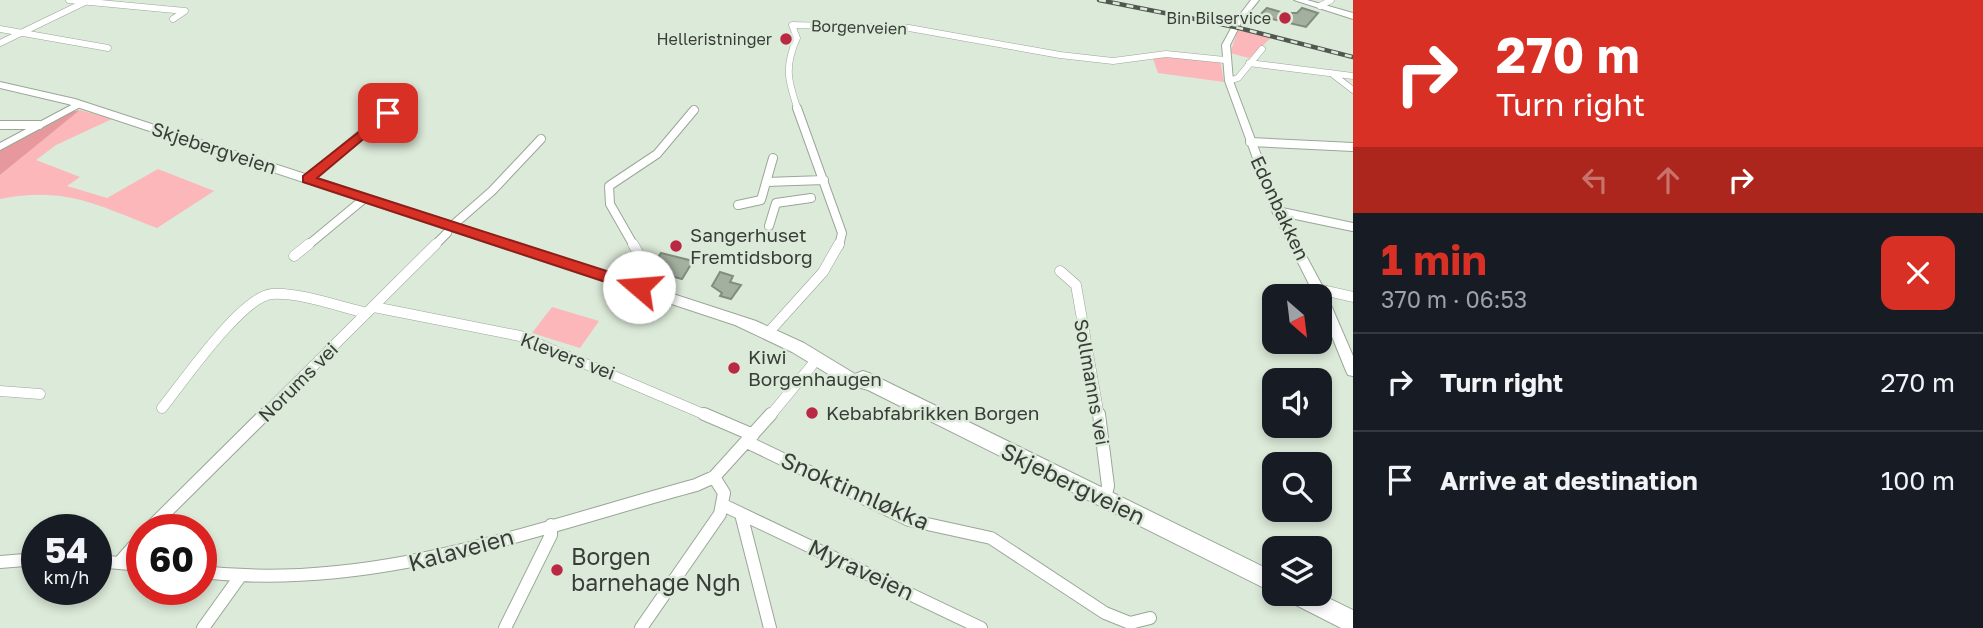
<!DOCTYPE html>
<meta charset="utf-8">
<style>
:root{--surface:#171b24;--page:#242831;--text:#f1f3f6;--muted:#9ea1a6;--line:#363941;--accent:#d93025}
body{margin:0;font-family:"Golos Text",sans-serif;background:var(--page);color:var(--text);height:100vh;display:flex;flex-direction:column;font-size:26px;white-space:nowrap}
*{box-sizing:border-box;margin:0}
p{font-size:23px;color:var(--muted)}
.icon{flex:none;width:38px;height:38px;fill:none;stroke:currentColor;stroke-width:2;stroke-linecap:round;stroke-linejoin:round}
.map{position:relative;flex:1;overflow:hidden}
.panel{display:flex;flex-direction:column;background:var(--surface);width:630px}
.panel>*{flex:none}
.hud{background:#d93025;color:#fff;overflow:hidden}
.needle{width:46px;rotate:152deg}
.tools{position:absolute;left:1262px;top:284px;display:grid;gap:14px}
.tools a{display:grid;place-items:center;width:70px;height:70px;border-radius:14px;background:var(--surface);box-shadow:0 4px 10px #0003;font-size:35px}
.speed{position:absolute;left:21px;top:514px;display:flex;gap:14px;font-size:35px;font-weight:700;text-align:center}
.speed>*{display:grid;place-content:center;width:91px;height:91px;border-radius:50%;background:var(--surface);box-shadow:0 4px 10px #0003;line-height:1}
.speed small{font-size:18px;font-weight:400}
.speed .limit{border:10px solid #d22;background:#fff;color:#111}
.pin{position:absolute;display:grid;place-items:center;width:60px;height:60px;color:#fff;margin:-30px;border-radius:14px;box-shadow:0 4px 10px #0006}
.me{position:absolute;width:77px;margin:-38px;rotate:288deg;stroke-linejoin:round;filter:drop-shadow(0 0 5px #0008)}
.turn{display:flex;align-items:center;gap:24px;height:147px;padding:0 28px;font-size:32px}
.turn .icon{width:91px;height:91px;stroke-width:2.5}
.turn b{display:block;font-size:49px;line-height:60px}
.lanes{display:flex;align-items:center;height:66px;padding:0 28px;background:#0003;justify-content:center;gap:35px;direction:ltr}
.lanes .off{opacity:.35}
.round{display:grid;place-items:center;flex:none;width:74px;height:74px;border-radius:14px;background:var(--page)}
.overview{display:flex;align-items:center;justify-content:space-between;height:119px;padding:0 28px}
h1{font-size:42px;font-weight:700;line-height:52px;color:var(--accent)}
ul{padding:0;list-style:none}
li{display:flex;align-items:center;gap:21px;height:98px;padding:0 28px;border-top:2px solid var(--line)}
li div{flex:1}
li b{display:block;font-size:26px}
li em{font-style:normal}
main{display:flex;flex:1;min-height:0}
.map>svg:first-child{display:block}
.green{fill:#fbb7b9}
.forest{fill:#e6989c}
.building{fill:#a3b09f;stroke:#818d7e;stroke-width:2}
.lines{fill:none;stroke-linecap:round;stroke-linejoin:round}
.minor-far3-casing{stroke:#9aa797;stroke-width:7}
.minor-far2-casing{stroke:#9aa797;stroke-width:10}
.minor-far1-casing{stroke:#9aa797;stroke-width:11}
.minor-casing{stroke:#9aa797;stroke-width:14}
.tertiary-casing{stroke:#9aa797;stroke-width:2}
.secondary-casing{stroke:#9aa797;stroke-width:2}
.primary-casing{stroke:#9aa797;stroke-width:2}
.minor-far3{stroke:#fff;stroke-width:6}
.minor-far2{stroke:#fff;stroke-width:8}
.minor-far1{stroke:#fff;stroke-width:10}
.minor{stroke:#fff;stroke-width:12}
.tertiary{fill:#fff;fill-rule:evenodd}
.secondary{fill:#fff;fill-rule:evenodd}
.primary{fill:#fff;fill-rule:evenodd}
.rail-casing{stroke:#515750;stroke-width:4.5}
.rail{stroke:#dcead9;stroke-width:2.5;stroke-dasharray:7;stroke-linecap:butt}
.route{fill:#d93025;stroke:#8d1f18;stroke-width:2}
.poi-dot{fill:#ba2944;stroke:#dcead9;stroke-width:2.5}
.labels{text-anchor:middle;stroke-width:5;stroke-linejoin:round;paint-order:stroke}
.far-poi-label{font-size:16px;fill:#383d37;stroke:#dcead9;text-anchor:end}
.far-street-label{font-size:16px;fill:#383d37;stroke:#dcead9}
.street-label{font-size:19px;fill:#383d37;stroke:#dcead9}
.poi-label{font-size:19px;fill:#383d37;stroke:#dcead9;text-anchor:start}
.near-street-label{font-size:23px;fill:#383d37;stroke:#dcead9}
.near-poi-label{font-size:23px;fill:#383d37;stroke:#dcead9;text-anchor:start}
</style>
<main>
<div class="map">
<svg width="1353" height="628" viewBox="0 0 1353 628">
<rect width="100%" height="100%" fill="#dcead9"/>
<path class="green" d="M1238,30L1272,37L1249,58L1230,53Z
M1152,56L1220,60L1224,82L1158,73Z
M80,110L112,119L56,145L36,160L80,177L67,186L107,198L158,169L214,191L157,228C97,205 66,186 0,199V175Z
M552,307L599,321L580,348L532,333Z"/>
<path class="forest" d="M80,110L0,175V149L67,113Z"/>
<path class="building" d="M1267,8L1284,13H1297L1302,8L1318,13L1306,27L1259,16Z
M661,253L693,261L682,279L653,271L656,267L652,266Z
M720,272L733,276L730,282L741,285L731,299L720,296L722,293L712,286Z"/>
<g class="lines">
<g class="minor-far3-casing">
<path id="minor-far3" d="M69,0L185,11L173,19
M1320,6L1331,0
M0,29L108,48
M0,43L85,2
M1249,63L1353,76
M1331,73L1353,90
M1229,81L1238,78L1262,49
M391,110L398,104
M798,110C788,81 784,67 797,38L792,25L909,28L1060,55L1113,61L1166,54L1225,60"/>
</g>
<g class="minor-far2-casing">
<path id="minor-far2" d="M797,108L842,233L839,246
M0,125H39
M1250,142L1353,147
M307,179L393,108
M766,182L824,180
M738,205L761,200L773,158
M1277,211L1353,227
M452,226L492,191L541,139
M769,226L776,203L811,198
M307,246L365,198
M434,246L447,233
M634,246L610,204L609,186L657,154L694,110"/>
</g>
<g class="minor-far1-casing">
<path id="minor-far1" d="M633,244L644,263L639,287
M294,256L309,244
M1060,271L1076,285L1099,416
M1318,289L1353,297
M374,307L520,336L708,416
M768,333L823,272L839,244
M0,391L40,394
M162,408C183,382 242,296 272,294C299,292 340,307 367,313
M263,416L436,244
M770,416L817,359"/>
</g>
<g class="minor-casing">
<path id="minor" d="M704,414L753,435
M1099,414L1108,486L1105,499
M747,442L909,520L991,538L1105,613L1130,623L1150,618
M723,505L981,628
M741,514L770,628
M148,530L265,414
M96,561L142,565
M0,562L37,559
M119,563L142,537
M201,572C372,592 534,529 696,485L714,477
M203,628L239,578
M505,628L551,535V525
M641,628L720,514L724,493L714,477L771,414"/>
</g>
<g class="tertiary-casing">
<path id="tertiary" d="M1251,0H1259L1242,21L1230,45L1233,81L1282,211L1324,289L1353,356V376L1348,375L1346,371L1320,307V296H1315L1272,211L1225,81L1222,45L1235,21Z
M79,101L82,102V106L0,150V143Z"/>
</g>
<g class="secondary-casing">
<path id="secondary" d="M1294,0H1307L1353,13V19Z"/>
</g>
<g class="primary-casing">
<path id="primary" d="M0,82L75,99L756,321L804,343L855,374L863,371L869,373L1274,572V593L868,390L843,383L792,352L735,325L68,104L0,88Z
M1283,593H1318L1353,610V628H1341L1286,600Z"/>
</g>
<use href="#minor-far3" class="minor-far3"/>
<use href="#minor-far2" class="minor-far2"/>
<use href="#minor-far1" class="minor-far1"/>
<use href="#minor" class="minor"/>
<use href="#tertiary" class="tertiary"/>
<use href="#secondary" class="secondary"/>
<use href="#primary" class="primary"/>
<g class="rail-casing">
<path id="rail" d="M1099,0L1235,27L1353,57"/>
</g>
<use href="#rail" class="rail"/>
</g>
<path class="route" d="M388,109L394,113L392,115L317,178L644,283V291H633L303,182V176Z"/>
<g class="poi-dot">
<circle cx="1285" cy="18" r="7"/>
<circle cx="786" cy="39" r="7"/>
<circle cx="676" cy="246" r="7"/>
<circle cx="734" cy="368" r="7"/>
<circle cx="812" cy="413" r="7"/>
<circle cx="557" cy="570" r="7"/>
</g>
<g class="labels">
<g class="far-poi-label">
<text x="1271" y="24">Bin Bilservice</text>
<text x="772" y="45">Helleristninger</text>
</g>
<g class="far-street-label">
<text transform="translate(859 27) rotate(2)" y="6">Borgenveien</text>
</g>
<g class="street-label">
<text transform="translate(214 148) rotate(18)" y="7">Skjebergveien</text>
<text transform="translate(1280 208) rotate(65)" y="7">Edonbakken</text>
<text transform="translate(568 356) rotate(21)" y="7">Klevers vei</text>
<text transform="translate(298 382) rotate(-45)" y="7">Norums vei</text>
<text transform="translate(1092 382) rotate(80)" y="7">Sollmanns vei</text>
</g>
<g class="poi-label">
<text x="690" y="242">Sangerhuset<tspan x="690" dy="22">Fremtidsborg</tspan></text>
<text x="748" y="364">Kiwi<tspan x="748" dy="22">Borgenhaugen</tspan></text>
<text x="826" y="420">Kebabfabrikken Borgen</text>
</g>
<g class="near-street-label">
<text transform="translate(1073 484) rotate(26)" y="8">Skjebergveien</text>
<text transform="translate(855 491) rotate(24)" y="8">Snoktinnløkka</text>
<text transform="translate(461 550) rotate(-15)" y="8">Kalaveien</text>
<text transform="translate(861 570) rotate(25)" y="8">Myraveien</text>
</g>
<g class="near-poi-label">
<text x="571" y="565">Borgen<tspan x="571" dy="26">barnehage Ngh</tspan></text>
</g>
</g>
</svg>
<div class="tools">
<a><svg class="needle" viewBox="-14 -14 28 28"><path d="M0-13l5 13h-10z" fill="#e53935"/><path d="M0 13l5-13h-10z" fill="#9ea1a6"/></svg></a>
<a><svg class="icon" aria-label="sound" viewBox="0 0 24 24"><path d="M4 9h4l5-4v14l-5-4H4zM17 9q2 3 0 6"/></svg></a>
<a><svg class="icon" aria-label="search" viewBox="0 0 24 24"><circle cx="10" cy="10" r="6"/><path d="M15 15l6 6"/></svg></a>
<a><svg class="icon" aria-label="layers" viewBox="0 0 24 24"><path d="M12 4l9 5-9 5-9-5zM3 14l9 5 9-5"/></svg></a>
</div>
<div class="speed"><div>54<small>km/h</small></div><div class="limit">60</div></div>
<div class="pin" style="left:388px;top:113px;background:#d93025"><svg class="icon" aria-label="arrive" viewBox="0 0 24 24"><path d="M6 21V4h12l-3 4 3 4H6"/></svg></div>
<svg class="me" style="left:639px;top:287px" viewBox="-20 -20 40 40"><circle r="19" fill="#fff"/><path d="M0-13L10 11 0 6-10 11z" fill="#d93025"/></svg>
</div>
<section class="panel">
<div class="hud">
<div class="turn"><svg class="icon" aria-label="right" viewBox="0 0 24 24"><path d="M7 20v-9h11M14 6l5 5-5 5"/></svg><div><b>270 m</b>Turn right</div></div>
<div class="lanes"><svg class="icon off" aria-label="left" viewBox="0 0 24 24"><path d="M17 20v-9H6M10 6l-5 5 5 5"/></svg><svg class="icon off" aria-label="ahead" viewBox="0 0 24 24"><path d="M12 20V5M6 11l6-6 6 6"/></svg><svg class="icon" aria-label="right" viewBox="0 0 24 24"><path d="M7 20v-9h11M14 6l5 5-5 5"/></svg></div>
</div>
<div class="overview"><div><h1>1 min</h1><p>370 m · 06:53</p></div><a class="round" style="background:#d93025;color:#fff"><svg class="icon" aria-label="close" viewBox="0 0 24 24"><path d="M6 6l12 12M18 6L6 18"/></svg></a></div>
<ul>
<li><svg class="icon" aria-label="right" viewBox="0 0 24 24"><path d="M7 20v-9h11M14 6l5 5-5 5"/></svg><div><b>Turn right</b></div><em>270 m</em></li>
<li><svg class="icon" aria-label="arrive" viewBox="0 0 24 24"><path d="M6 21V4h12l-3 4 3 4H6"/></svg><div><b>Arrive at destination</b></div><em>100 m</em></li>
</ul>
</section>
</main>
